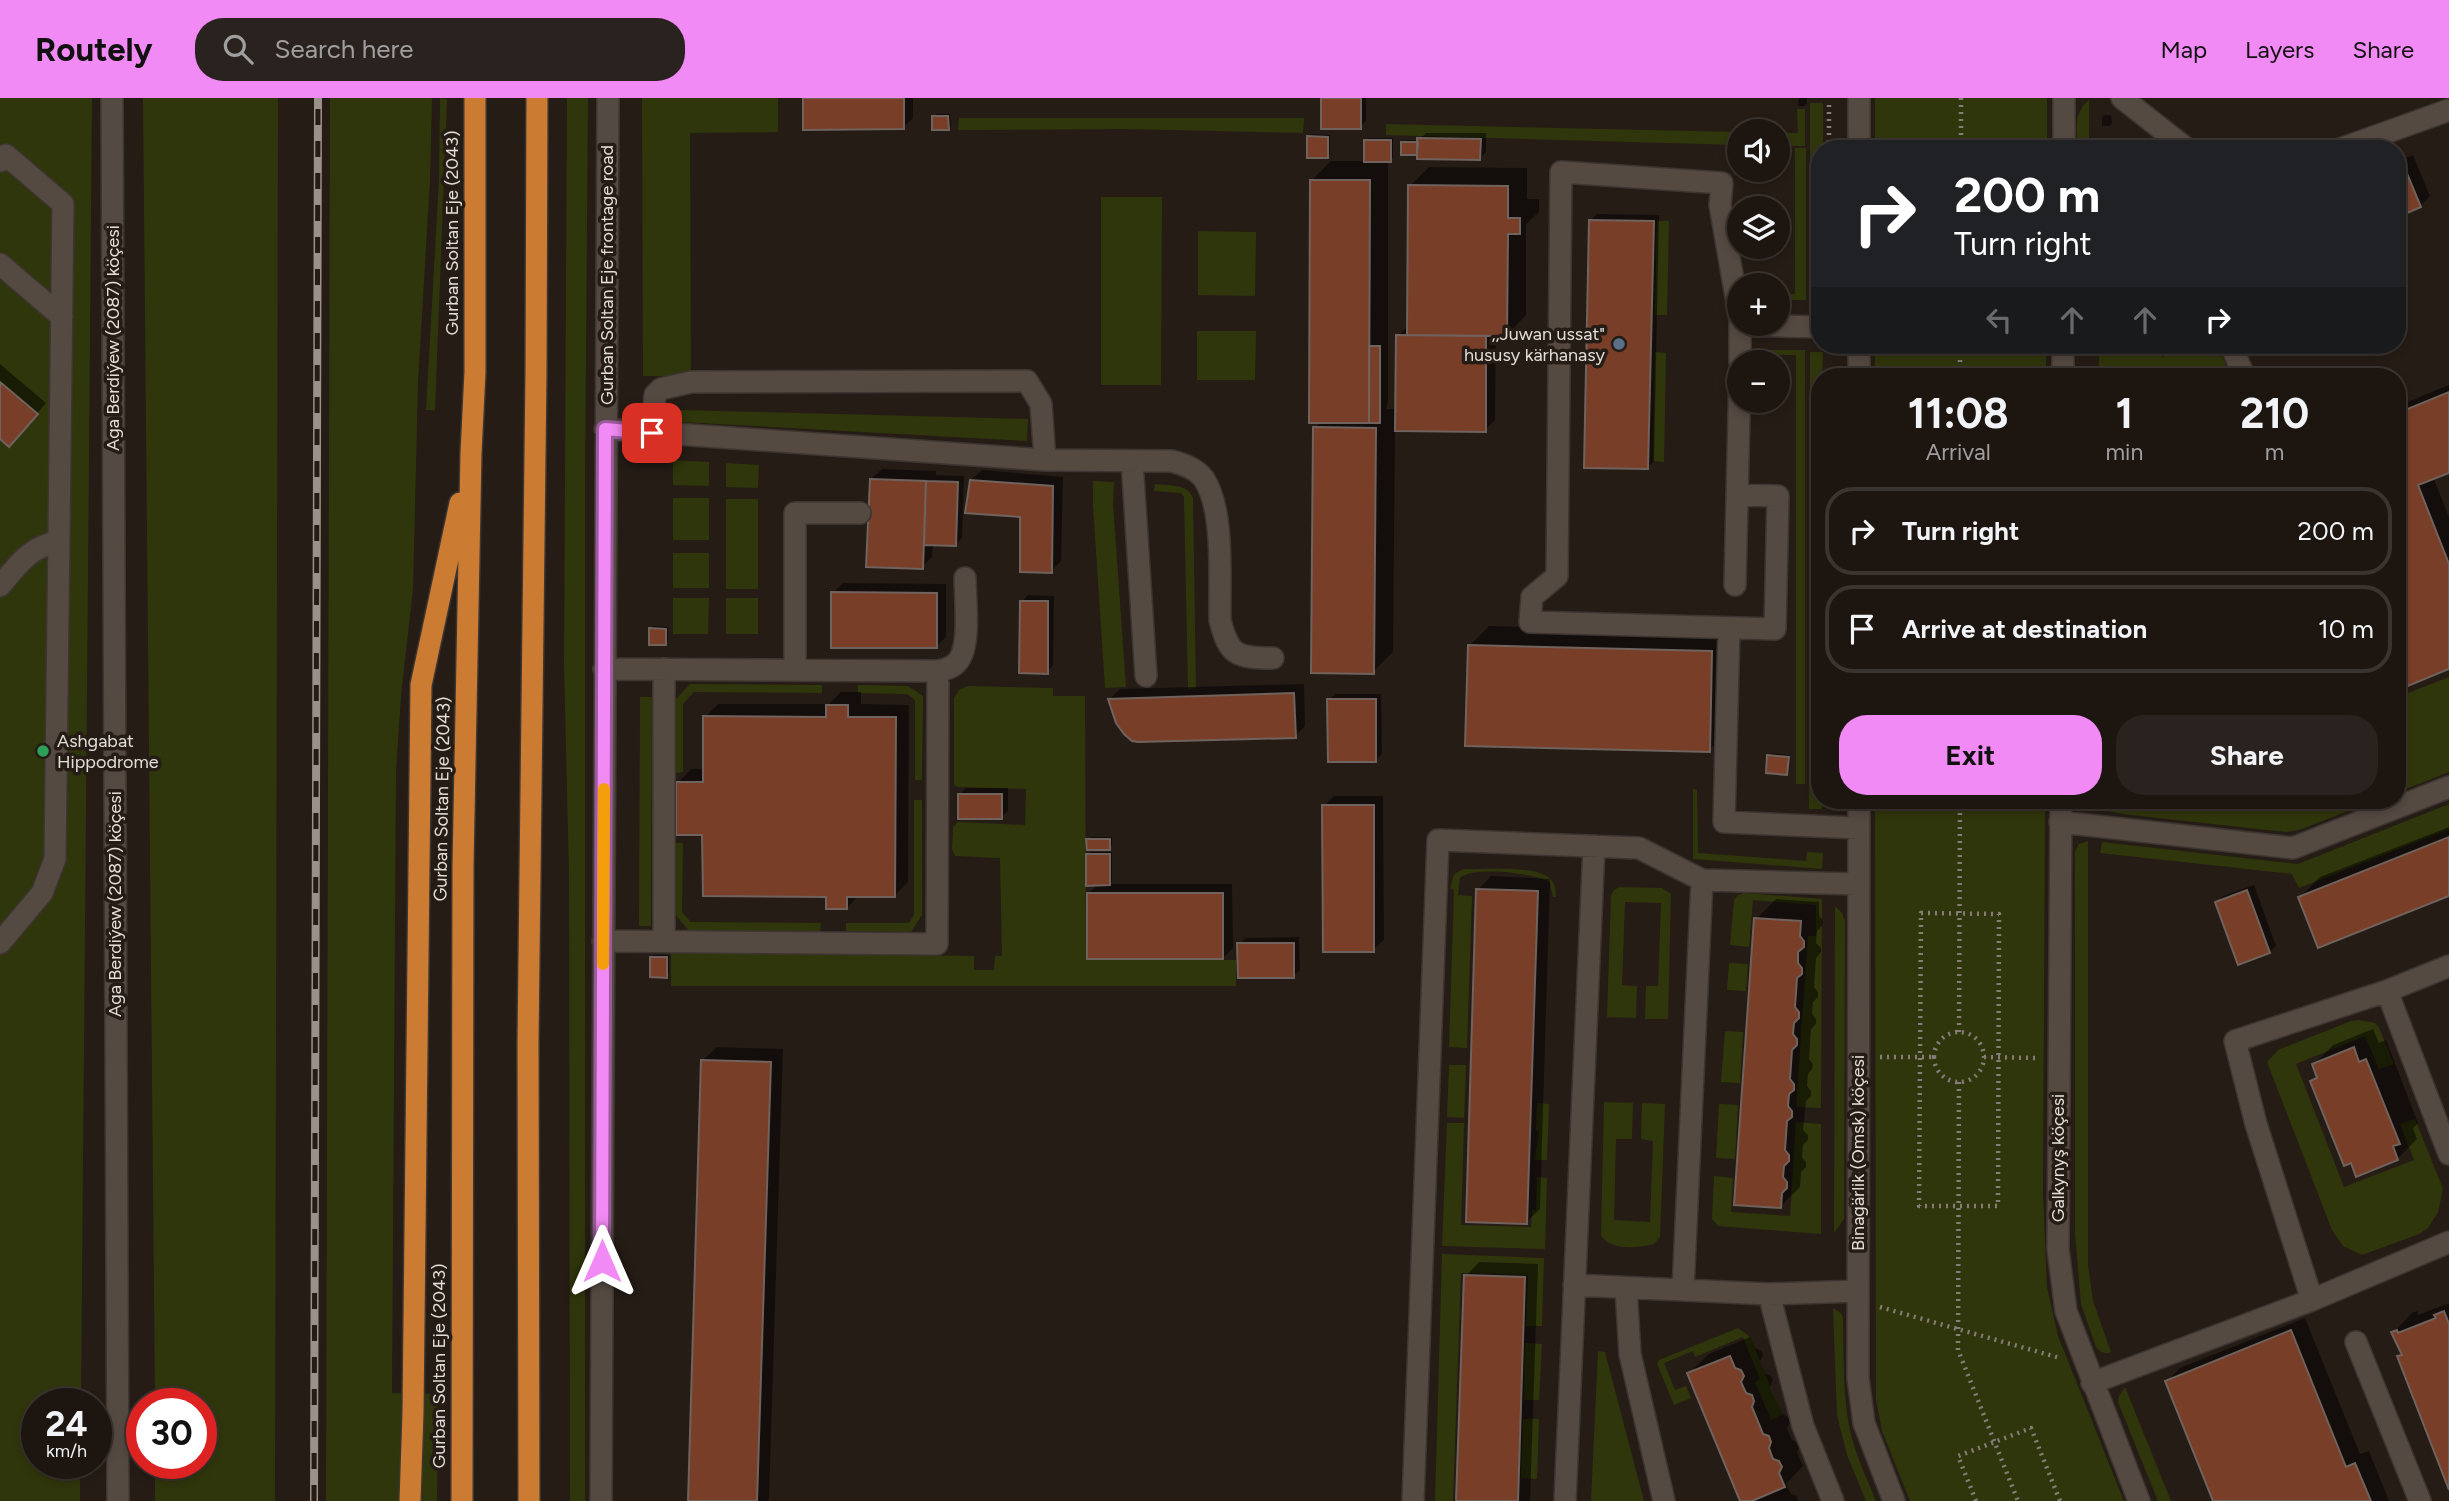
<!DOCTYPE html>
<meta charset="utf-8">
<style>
:root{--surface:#1c1510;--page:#29221e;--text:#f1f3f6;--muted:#a09f9f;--line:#3a3430;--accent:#f18af4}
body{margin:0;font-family:Figtree,sans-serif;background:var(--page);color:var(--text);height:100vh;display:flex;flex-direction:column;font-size:26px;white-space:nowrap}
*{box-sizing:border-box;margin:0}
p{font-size:23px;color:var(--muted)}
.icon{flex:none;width:38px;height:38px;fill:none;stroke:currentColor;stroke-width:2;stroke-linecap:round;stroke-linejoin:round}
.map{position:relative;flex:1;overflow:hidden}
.details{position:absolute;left:1811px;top:270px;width:595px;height:441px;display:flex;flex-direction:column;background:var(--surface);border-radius:28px;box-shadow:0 4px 10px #0003,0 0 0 2px var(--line)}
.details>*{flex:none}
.hud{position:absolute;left:1811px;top:42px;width:595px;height:214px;border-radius:28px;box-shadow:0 4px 10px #0003,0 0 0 2px var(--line);background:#202124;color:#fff;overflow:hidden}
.controls{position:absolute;left:1727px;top:21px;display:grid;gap:14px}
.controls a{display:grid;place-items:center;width:63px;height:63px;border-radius:50%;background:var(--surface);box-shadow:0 4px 10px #0003,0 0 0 2px var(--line);font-size:35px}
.speed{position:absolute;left:21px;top:1290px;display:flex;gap:14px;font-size:35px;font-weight:700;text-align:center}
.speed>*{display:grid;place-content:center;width:91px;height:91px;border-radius:50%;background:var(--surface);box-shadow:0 4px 10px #0003,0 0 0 2px var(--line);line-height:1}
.speed small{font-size:18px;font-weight:400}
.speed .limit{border:10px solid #d22;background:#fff;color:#111}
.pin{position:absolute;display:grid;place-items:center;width:60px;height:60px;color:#fff;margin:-30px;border-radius:14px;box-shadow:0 4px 10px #0006}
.me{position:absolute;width:77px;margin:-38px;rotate:0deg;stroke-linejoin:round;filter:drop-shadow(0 0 5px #0008)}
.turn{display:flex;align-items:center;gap:24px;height:147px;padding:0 28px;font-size:32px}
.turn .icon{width:91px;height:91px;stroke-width:2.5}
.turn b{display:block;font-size:49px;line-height:60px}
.lanes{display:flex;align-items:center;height:66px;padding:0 28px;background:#0003;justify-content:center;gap:35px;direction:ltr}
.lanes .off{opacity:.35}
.eta{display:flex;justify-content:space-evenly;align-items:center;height:119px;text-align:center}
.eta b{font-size:42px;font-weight:700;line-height:49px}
.button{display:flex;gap:14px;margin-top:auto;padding:14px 28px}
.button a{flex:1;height:80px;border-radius:28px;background:var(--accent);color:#111;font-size:28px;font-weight:700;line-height:80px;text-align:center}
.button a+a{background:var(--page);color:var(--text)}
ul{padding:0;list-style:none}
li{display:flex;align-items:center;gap:21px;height:88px;margin:0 14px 10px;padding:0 14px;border:4px solid var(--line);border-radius:28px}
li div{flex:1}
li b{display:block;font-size:26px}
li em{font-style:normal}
header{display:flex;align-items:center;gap:42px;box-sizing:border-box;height:98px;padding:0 35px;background:var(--accent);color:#111}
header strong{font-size:33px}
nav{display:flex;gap:38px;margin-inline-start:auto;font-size:24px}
.search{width:490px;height:63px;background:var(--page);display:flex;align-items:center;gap:18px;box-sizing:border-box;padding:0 24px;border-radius:28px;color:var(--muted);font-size:26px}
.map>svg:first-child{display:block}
.green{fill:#30360b}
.shadow{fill:#0007}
.building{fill:#783e27;stroke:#70625d;stroke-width:2}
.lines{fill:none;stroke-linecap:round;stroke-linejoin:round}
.minor-casing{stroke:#3d3531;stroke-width:24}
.highway-casing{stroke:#3d3531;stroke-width:24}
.path{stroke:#857e78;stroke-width:4.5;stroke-dasharray:2 5;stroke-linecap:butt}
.minor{stroke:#554a42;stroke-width:21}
.highway{stroke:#cc7b32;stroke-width:21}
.rail-casing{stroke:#99928c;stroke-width:8}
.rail{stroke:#251c15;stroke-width:5;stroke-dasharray:16;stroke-linecap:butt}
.route-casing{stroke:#9d5a9f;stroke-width:18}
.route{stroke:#f18af4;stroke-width:12}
.slow{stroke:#f59e0b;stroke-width:12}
.service-dot{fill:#5c6f8a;stroke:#251c15;stroke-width:2.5}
.leisure-dot{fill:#2e9e5b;stroke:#251c15;stroke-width:2.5}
.labels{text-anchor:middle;stroke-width:7;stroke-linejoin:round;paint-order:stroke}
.street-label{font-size:18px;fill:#e3ddd8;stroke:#251c15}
.poi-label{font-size:18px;fill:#e3ddd8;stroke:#251c15;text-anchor:end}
</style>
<header>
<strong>Routely</strong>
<div class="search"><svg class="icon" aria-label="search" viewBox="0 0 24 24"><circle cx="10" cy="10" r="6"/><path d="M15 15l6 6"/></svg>Search here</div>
<nav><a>Map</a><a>Layers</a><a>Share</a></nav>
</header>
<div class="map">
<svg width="2449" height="1403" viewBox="0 0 2449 1403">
<rect width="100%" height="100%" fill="#251c15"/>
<path class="green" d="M0,0H92L81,1305L37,1306V1365H80V1403H0Z
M143,0H278L275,1403H155V1365H201V1306L155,1305Z
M330,0H432L430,82L418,284L413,491L401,597L396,673L392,1295L438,1296L437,1403H326Z
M440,0L447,1L435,312H426L439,82Z
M567,0H588L585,386V1403H570L569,776L564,566Z
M642,0H778V34L690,35L691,278H643Z
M1875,0H2047V51H1875Z
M2089,2V51H2077C2077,33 2073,14 2089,2Z
M1810,5H1823V51H1820V209H1810Z
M1797,11H1805V48H1778V35H1798Z
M959,20H1304L1303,35L1124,31L958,32Z
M1386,26L1739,34V47L1386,37Z
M1795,50H1806V202H1778V196H1795Z
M1101,99H1162L1161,287H1101Z
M1657,123H1669L1667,217H1655Z
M1198,133L1256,134L1255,198L1198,197Z
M1197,233H1256L1255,282H1197Z
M1875,247H2046V278H1875Z
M2113,247H2157L2162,259L2195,247H2218L2230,278H2099V252Z
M1771,252H1805V686H1796V257H1771Z
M1655,254L1666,255L1664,364L1653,363Z
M1810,254H1823L1822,278H1820L1822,711H1809Z
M681,312L1028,321L1027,343L680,324Z
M673,362L709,364V388L673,387Z
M726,365L759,367L758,390L726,389Z
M1093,383L1114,384L1113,406L1126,589L1105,590L1093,407Z
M1155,386C1169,388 1187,385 1193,400L1196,590L1188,591L1184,399L1181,395L1154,393Z
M673,400H709V442H673Z
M726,401H758V491H726Z
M673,455H709V490H673Z
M673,500H709L708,536H673Z
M726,500H758V536H726Z
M2449,579V674L2398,694V599Z
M690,586L822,587V595L694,594L683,606V674L676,675V601Z
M858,587L908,588L923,598L922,682H915V602L907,596L858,595Z
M968,588L1053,590V598H1085L1086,862H1236V888H671V854L974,858V872H994L995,858H1002L1000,760L955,758L952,751L953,729L958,724L1025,727L1026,691L958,689L954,687V600L959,592Z
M640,599H652L651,828H639Z
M1693,691L1697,692L1698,755L1806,763L1807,754L1823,755L1822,771L1693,761Z
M914,702H922V817L911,834L846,833V825H909L914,817Z
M1875,702H2045L2043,1096L2047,1189L2058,1238L2124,1403H1910L1882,1333L1876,1302Z
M2100,702H2377L2299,732L2286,734L2122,716L2100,711Z
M2449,706V731L2299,790L2292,776L2100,755L2102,744L2298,766Z
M2088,743V1167L2093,1203L2111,1254C2106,1257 2100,1254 2096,1249L2081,1206L2075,1135V754L2079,746Z
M675,745H683L682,814L691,824L821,825L820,833H689L675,816Z
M1464,771C1486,772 1531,767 1548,779C1555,784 1556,792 1556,799H1553L1550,784C1535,775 1473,768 1460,780L1458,797L1472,798L1467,950L1449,949L1454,792L1450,791L1454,776Z
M1620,789L1662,790L1671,796L1668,921H1645L1646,888H1658L1661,805L1625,804L1622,887L1637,888L1636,920L1607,919L1611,797L1614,792Z
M1744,795L1822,801L1821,1010L1796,1009L1808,838H1816V807L1753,802L1749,849L1730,847L1734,802L1738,797Z
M1835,808L1842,815L1845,823L1844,1121L1834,1135Z
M1729,865L1748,866L1746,893L1727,892Z
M2359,922L2375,925L2379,930L2394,966L2379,971L2365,938L2296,966L2344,1089L2414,1062L2400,1026L2415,1021L2443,1091L2438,1114L2428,1130L2419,1136L2362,1157L2343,1148L2332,1132L2267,964L2278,952L2351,923Z
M1725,933L1743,934L1740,985L1721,984Z
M1449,967H1466L1464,1020L1447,1019Z
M1604,1004L1633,1005L1632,1041H1616L1614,1122L1650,1124L1653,1043L1641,1041L1642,1005L1665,1006L1660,1139L1654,1146C1639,1150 1609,1153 1601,1137Z
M1537,1005L1549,1006L1547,1062H1535L1539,1033L1536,1032Z
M1719,1006L1738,1007L1735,1061L1716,1060Z
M1796,1024L1821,1026V1136L1718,1128L1712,1121L1714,1078L1733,1080L1731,1114L1790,1118Z
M1447,1025H1464L1461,1127L1531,1129L1532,1112H1536L1537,1079L1547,1080L1545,1151L1442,1148Z
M1442,1156L1544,1160L1542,1228H1526L1528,1177L1461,1175L1453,1403H1435Z
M1833,1210L1841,1215L1843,1220C1844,1260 1842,1302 1852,1341C1858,1362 1868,1383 1876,1403H1866L1847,1357L1837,1317Z
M1738,1230L1750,1239L1782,1317L1771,1322L1755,1284L1760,1281L1743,1239L1695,1259L1693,1253L1664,1265L1675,1292L1686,1288L1691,1300L1674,1307L1657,1266L1659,1262Z
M1525,1245L1542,1246L1539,1302H1524Z
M1598,1253L1605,1254L1644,1403H1591Z
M2125,1289L2171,1403H2158L2118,1304L2119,1298Z
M1523,1321H1539L1537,1381L1521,1380Z"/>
<path class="shadow" d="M805,0H913V20L903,30Z
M1322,0H1366V23L1360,29Z
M1799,0H1807V5L1804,8H1798Z
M937,16H950L951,28L948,31L934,19Z
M2105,17H2111L2112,26L2109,28H2102V19Z
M1426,35H1486V54L1480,60L1403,45L1406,42H1419Z
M1311,36L1330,37V56L1327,59L1309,39Z
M1368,40H1393V60L1388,63V304L1386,311H1397L1398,238L1409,227L1410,88L1429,69L1527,70V101H1539V114L1526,126V217L1507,237L1496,236L1495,322L1485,332L1395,331L1393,554L1373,574L1315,330L1322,323L1311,83L1331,63H1365L1366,43Z
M2413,57L2430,98L2420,108L2398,117V63Z
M1597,116L1659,117L1654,363L1648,369L1591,122Z
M0,266L46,305L19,337L0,339Z
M2449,287V373L2433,379L2449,419V569L2398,590V501L2404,499L2398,483V308Z
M882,371L936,373V377L964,378L962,440L955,447L933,446L932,459L922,469L871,381Z
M982,372L1063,379L1061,463L1051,473L1022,418L971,382Z
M843,485L946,486V539L936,549L833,495Z
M1028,497L1054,498L1053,567L1047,574L1022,503Z
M653,528L668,529V542L666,545L651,531Z
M1489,528L1731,534L1729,632L1709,652L1469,548Z
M1304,586L1305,628L1295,638L1110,601L1120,591Z
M841,594H861V606L909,607L908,784L895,797H859L847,810L828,797L704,735L678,685L691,671H704L705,619L718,606H829Z
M1335,596H1381L1382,656L1375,663L1329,602Z
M1771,655L1790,657L1789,672L1787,675L1769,658Z
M966,690H1008V713L1001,719L959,697Z
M1334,698H1383L1384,842L1373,852L1324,708Z
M2449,729V796L2300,799L2320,779Z
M1091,739H1112V747L1109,750L1088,742Z
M1091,754H1112V783L1109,786H1232L1233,850L1223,860L1088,796L1098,786L1088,756Z
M1491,778L1550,781L1540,1111L1526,1124L1478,792Z
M2254,787L2276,848L2269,854L2217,804L2223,798Z
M1776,801L1819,804V818L1823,823L1822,828L1817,833L1816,845L1821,850V854L1816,860L1814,889L1818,894V899L1813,904L1812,916L1816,921V926L1811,931L1809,961L1813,966L1812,971L1808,976L1807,988L1811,993V998L1806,1003L1803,1032L1808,1037V1042L1803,1047L1802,1059L1806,1064V1069L1801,1074L1800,1089L1780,1109L1756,821Z
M1299,839L1300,872L1293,878L1239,846L1246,840Z
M654,857H669V875L666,878L651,859Z
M2373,931L2379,945L2386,942L2418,1025L2413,1030L2417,1041L2397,1061L2312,983L2318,978L2314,967L2333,947Z
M717,949L783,951L769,1401L767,1403H689L703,962Z
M1479,1164L1538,1166L1530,1403H1458L1466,1178Z
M2449,1205V1387L2399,1259L2403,1255L2393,1235L2412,1215L2417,1213L2418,1217Z
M2305,1220L2360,1356L2369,1353L2389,1403H2215L2167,1284L2180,1270Z
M1750,1239L1755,1250L1761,1253L1763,1257L1760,1263L1765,1275L1771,1278L1773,1282L1770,1289L1782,1316L1788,1319L1790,1324L1787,1330L1792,1342L1798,1344L1800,1348L1797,1354L1803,1368L1786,1386L1791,1396L1797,1398L1798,1403H1742L1689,1275L1709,1256Z"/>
<path class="building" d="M803,0H904V31L803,32Z
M1321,0H1361V31H1321Z
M932,18H948L949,32H932Z
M1307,38L1328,39V60H1307Z
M1417,40L1481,41L1480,62L1417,61Z
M1364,42H1391V64H1364Z
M1401,44H1418L1417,57H1401Z
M2403,66L2421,109L2398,119V68Z
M1310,82H1370L1369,325H1309Z
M1408,87L1508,88V120H1520V136H1508L1507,238L1407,237Z
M1589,122L1654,123L1648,371L1584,370Z
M1396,237L1486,238V334L1395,333Z
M1369,248H1380V325H1369Z
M0,284L38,316L9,349L0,341Z
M2449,294V375L2418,387L2449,466V571L2398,592V508L2404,505L2398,488V315Z
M1313,329L1376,330L1374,576L1311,575Z
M870,381L926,383L923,471L866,469Z
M970,382L1053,388L1052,475L1020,474V419L965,415Z
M926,383L958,384L956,448L924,447Z
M831,494L937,495V550H831Z
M1020,503H1048V576L1019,575Z
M649,530L666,531V547H649Z
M1468,547L1712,553L1710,654L1465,648Z
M1294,595L1296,640L1138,644L1132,643L1124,636L1116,625L1108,601Z
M1327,601H1376V664H1328Z
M826,607H848V619H896L895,799H847V811H826V799L703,798L702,737H676V684H703V618L826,619Z
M1767,657L1789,659L1787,677L1766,675Z
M958,696H1002V721H958Z
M1322,707H1374V854H1323Z
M2449,739V798L2318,850L2298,799Z
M1086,741H1110V752H1087Z
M1086,756H1110V787L1086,788Z
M1476,791L1538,793L1527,1126L1466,1124Z
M2247,792L2270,855L2238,867L2215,804Z
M1087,795H1223V861H1087Z
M1754,820L1801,823L1800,838L1804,843V849L1798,854V865L1802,870V876L1797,880L1795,909L1799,914V920L1794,925L1793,936L1797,941V947L1792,952L1790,981L1794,986V992L1789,996L1788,1008L1792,1013V1019L1787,1023L1785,1052L1789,1057V1063L1784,1068L1783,1079L1787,1084V1090L1782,1095L1781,1110L1734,1107Z
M1237,845H1294V880H1238Z
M650,859H667V880L650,879Z
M2354,949L2359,964L2366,961L2400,1046L2393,1048L2398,1062L2356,1079L2351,1065L2344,1068L2310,983L2317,980L2312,966Z
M701,962L771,964L757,1403H688Z
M1464,1177L1525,1179L1518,1403H1456Z
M2444,1213L2449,1226V1392L2397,1258L2402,1257L2391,1234L2397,1232L2398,1235L2436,1220L2434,1217Z
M2291,1232L2346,1369L2355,1365L2371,1403H2213L2165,1283Z
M1730,1258L1735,1270L1741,1272L1744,1278L1741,1284L1746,1295L1752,1297L1754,1303L1752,1309L1763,1336L1769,1338L1771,1344L1769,1350L1773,1361L1779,1363L1782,1369L1779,1375L1785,1389L1752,1403H1740L1687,1275Z"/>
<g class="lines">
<g class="minor-casing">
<path id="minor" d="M112,0L118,1403
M2122,0L2187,51
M1859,51V0
M2064,51V0
M2340,51L2449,12
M0,63L6,57L63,106L55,761L42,795L0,845
M0,166L62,219
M2231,247L2244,278
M1740,264V227L1820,229
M1859,278V247
M2063,278V247
M605,331L1045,362L1171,363C1183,366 1196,370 1204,381C1225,413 1219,484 1220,522C1229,558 1237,560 1273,560
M652,335L655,297L661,291L691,284L1027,283L1041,306L1045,362
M1132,363L1146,578
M1737,397L1778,398L1775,531L1530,524L1532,499L1557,478L1561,74L1722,85L1720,107L1740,222
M1735,487L1740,273
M0,488C17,468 31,447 59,444
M1729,530L1724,724L1859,730
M604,571L938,573C946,571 953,570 958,563C971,548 965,500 965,480
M795,572V415H860
M1859,702L1858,1280L1864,1325L1894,1403
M2061,702L2058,1151L2066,1213L2139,1403
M2060,724L2293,750L2449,689
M1702,782L1858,786
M603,843L937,846L938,573
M664,843V571
M2387,893L2449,1056
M1574,1187L1769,1196L1858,1193
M1626,1190L1630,1256L1664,1403
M1769,1196L1803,1328L1833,1403
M2312,1202L2256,1026L2235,943L2387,893L2449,868
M2356,1244L2420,1403
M2092,1285L2312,1202L2449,1144
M601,1403L608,0
M1413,1403L1438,742L1639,750L1702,782L1683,1192
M1565,1403L1594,748"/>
</g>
<g class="highway-casing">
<path id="highway" d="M410,1403L413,1315L421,587L460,405
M462,1403L463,768L471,355L475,274V0
M529,1403L528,945L536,274L537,0"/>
</g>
<path class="path" d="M1961,0V51
M1829,51V4
M1960,278V247
M1921,815L1999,816L1998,1108H1919Z
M1959,934L1960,702
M1934 959a25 25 0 1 1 50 0a25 25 0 1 1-50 0Z
M1880,959H1935
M1984,959L2037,960
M1959,984L1958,1252L2018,1403
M1880,1209L2060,1260
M1976,1403L1958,1358L2031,1330L2060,1403"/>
<use href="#minor" class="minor"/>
<use href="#highway" class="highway"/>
<g class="rail-casing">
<path id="rail" d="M314,1403L318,0"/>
</g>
<use href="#rail" class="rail"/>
</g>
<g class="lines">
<g class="route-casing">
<path id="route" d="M602,1163L605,331L652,335"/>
</g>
<use href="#route" class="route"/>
<path class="slow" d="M603,866L604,691"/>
</g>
<circle class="service-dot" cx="1619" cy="246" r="7"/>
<circle class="leisure-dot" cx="43" cy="653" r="7"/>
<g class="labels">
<g class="street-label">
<text transform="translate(452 135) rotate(-90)" y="6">Gurban Soltan Eje (2043)</text>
<text transform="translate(607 177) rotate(-90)" y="6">Gurban Soltan Eje frontage road</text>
<text transform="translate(113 240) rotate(-90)" y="6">Aga Berdiýew (2087) köçesi</text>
<text transform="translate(442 701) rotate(-89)" y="6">Gurban Soltan Eje (2043)</text>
<text transform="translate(115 806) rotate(-90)" y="6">Aga Berdiýew (2087) köçesi</text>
<text transform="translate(1858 1055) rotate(-90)" y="6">Binagärlik (Omsk) köçesi</text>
<text transform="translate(2058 1060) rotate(-90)" y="6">Galkynyş köçesi</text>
<text transform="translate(439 1268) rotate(-90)" y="6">Gurban Soltan Eje (2043)</text>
</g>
<g class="poi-label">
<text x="1605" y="242">,,Juwan ussat"<tspan x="1605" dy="21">hususy kärhanasy</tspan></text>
<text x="57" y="649" text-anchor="start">Ashgabat<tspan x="57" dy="21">Hippodrome</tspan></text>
</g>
</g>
</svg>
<div class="controls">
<a><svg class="icon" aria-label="sound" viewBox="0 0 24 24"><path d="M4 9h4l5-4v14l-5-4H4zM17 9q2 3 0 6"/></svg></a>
<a><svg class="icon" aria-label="layers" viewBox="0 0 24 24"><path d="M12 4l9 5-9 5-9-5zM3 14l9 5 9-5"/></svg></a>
<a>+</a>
<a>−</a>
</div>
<div class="speed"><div>24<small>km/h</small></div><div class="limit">30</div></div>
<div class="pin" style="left:652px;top:335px;background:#d93025"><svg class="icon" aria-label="arrive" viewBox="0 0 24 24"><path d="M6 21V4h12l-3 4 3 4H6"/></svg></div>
<svg class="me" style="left:602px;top:1163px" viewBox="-20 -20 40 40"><path d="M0-17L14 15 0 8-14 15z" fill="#f18af4" stroke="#fff" stroke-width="4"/></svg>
<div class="hud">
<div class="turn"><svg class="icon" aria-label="right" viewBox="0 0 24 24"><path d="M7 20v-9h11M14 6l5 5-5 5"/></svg><div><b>200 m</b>Turn right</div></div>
<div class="lanes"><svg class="icon off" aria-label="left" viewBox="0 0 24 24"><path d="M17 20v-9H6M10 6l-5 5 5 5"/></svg><svg class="icon off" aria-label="ahead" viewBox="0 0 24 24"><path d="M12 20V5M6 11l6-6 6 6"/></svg><svg class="icon off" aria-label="ahead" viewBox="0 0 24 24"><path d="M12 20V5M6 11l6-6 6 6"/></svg><svg class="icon" aria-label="right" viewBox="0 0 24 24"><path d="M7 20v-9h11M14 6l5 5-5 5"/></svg></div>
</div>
<section class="details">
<div class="eta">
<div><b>11:08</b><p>Arrival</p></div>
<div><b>1</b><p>min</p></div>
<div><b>210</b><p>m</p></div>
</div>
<ul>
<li><svg class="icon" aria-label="right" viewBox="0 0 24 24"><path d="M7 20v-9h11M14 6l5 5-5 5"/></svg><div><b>Turn right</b></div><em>200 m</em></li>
<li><svg class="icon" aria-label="arrive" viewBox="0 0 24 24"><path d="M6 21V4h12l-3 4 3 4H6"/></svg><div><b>Arrive at destination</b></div><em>10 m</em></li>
</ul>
<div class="button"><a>Exit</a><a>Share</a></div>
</section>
</div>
